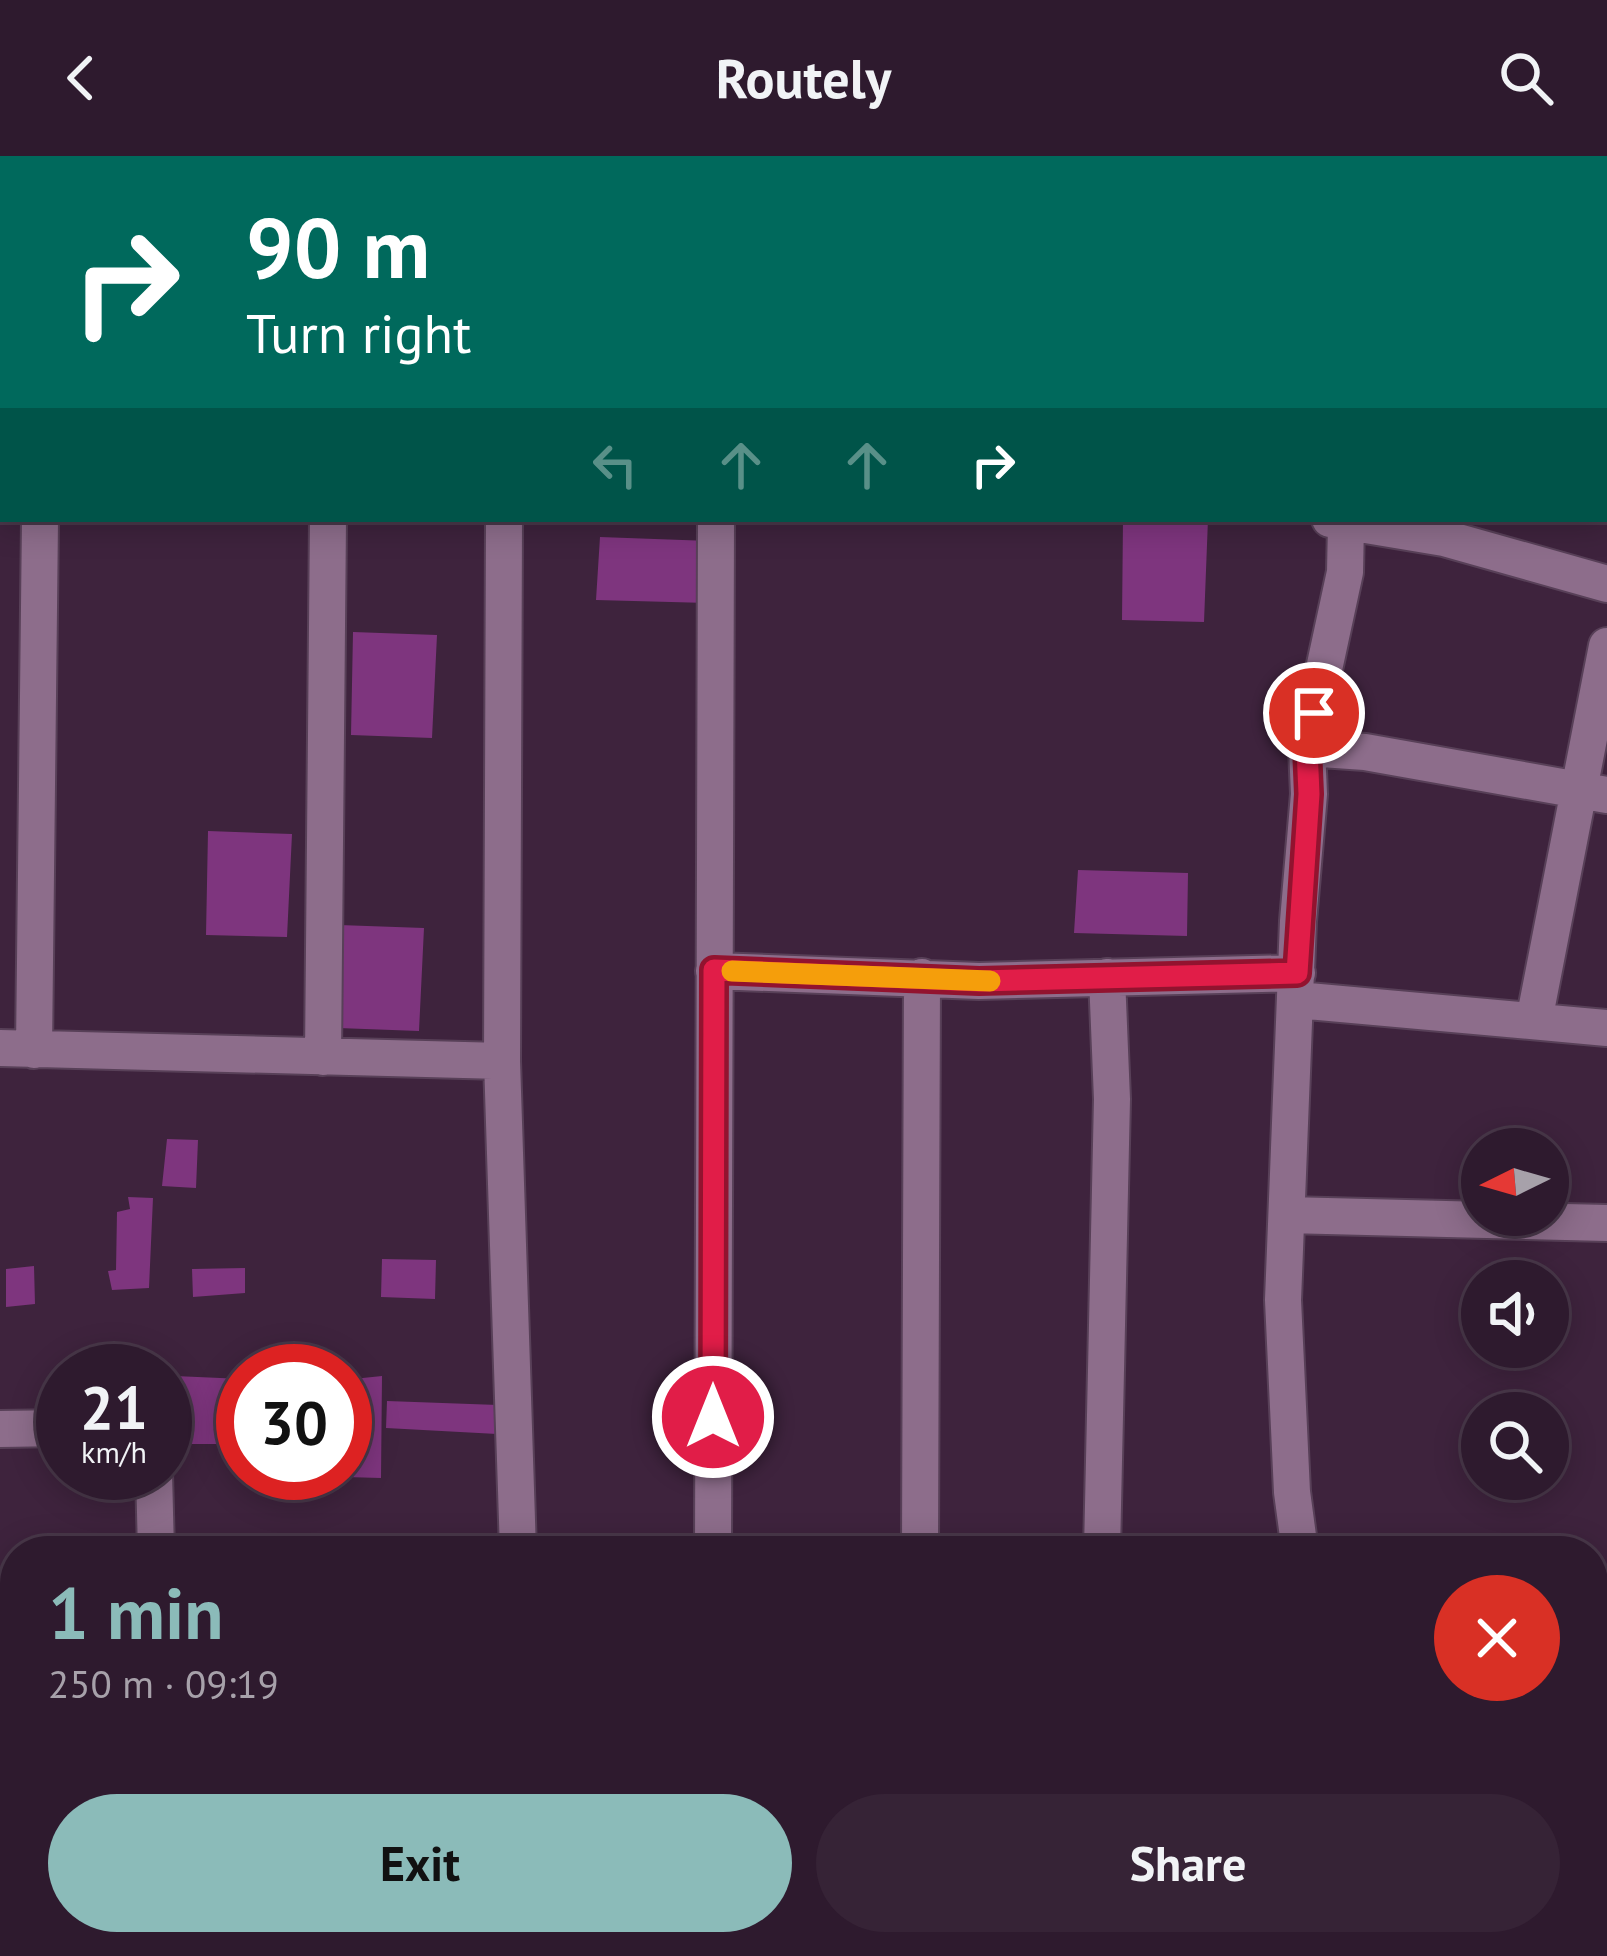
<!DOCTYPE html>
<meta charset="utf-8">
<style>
:root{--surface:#2e1a2e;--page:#362336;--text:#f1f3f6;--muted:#a7a1aa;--line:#49384a;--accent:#8bbbb9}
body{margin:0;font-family:"PT Sans",sans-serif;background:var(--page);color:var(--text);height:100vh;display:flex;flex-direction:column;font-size:45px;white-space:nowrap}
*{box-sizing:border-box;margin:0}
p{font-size:39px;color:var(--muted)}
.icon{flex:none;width:66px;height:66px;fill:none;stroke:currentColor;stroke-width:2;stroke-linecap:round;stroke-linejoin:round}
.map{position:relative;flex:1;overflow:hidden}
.side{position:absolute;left:0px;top:1380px;width:1608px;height:420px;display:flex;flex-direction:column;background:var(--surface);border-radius:48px 48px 0 0;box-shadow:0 6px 30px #0003,0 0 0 3px var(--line)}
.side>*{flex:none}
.guide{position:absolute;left:0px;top:0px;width:1608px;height:366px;box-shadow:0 6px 30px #0003,0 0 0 3px var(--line);background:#00695c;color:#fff;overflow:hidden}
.needle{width:78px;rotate:265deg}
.controls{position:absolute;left:1461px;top:972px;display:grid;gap:24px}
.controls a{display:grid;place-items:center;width:108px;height:108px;border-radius:50%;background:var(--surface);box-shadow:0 6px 30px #0003,0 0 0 3px var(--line);font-size:60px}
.speed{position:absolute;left:36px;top:1188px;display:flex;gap:24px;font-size:60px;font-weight:700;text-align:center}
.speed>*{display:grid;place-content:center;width:156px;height:156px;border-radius:50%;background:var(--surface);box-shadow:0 6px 30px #0003,0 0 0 3px var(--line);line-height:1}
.speed small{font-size:30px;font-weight:400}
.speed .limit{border:18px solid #d22;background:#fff;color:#111}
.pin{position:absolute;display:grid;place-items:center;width:102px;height:102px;color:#fff;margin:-51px;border:6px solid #fff;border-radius:50%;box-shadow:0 3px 12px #0007}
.me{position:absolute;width:132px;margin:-66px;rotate:0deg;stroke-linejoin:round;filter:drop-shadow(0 0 9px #0008)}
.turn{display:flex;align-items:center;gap:42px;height:252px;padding:0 48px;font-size:54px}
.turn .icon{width:156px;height:156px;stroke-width:2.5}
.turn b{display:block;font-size:84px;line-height:102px}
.lanes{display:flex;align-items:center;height:114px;padding:0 48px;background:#0003;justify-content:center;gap:60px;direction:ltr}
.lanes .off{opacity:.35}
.round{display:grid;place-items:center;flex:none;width:126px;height:126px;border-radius:63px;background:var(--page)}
.summary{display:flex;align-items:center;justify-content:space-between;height:204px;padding:0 48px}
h1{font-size:72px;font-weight:700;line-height:90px;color:var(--accent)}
.action{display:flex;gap:24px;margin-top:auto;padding:24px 48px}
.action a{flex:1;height:138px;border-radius:72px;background:var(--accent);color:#111;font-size:48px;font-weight:700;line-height:138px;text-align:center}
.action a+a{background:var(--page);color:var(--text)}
header{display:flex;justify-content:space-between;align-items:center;height:156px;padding:0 48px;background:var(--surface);font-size:54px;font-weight:700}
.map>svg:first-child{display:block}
.building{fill:#7e357e}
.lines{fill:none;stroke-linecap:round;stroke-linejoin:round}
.minor-casing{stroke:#584058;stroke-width:40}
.path{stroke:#7c657b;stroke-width:6;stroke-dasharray:6 6;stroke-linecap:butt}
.minor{stroke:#8d6d8b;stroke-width:36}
.route-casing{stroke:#92132f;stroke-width:30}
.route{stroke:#e11d48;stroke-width:21}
.slow{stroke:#f59e0b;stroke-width:21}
</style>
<header><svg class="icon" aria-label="back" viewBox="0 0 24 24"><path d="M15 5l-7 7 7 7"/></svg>Routely<svg class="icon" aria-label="search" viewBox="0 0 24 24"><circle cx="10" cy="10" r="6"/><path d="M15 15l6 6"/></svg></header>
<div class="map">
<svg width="1607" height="1800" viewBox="0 0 1607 1800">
<rect width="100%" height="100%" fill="#3e233d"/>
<path class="building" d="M1123,363H1208L1204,466L1122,464Z
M600,381L710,385L708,447L596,444Z
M353,476L437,479L432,582L351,579Z
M208,675L292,678L287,781L206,779Z
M1078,714L1188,717L1187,780L1074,777Z
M339,769L424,772L419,875L338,872Z
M167,983L198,984L196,1032L162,1030Z
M128,1041L153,1042L149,1132L112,1134L108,1115L116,1114L117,1056L130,1053Z
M382,1103L436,1104L435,1143L381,1141Z
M34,1110L35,1148L6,1151V1113Z
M245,1112V1137L193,1141L192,1113Z
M175,1220L243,1223V1288H173Z
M382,1220L381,1322L345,1321V1236H354L353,1223Z
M387,1245L498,1249L497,1278L386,1272Z
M382,1380L409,1383V1395H381Z
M0,1551L15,1552V1580L0,1579Z
M174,1785H230L229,1798L174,1800Z
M325,1785H373L374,1800H325Z
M450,1785H501V1792L450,1795Z
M726,1785H760V1796H726Z
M1495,1785H1567L1568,1800H1495Z"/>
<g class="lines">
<g class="minor-casing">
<path id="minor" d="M334,3V0
M510,3V0
M1252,3V0
M1605,250H1607
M0,266H3
M504,363L502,905L518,1395
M1330,363L1444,382L1607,428
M1307,592L1365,596L1607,639
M714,815L979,825L1297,817
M1297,844L1607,872
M1534,865L1607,490
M0,892L502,905
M34,894L40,363
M323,901L328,363
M1287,1059L1607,1067
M0,1273L63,1272
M154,1317L156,1395
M713,1395L716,363
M920,1395L922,821
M1102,1395L1112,943L1107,821
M1300,1395L1292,1336L1283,1144L1298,765L1309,638L1307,592L1345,416L1346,368
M0,1470L15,1469
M1604,1507L1607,1598
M1284,1785L1285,1800
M520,1800V1785"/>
</g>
<path class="path" d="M148,1800V1785"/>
<use href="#minor" class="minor"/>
</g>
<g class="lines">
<g class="route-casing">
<path id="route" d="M713,1261L714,814L979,825L1297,817L1309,638L1307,592L1314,557"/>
</g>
<use href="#route" class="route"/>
<path class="slow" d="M732,815L990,825"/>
</g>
</svg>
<div class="controls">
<a><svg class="needle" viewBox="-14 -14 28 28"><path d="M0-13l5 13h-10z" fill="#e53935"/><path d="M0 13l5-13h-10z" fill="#a7a1aa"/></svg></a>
<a><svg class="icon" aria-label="sound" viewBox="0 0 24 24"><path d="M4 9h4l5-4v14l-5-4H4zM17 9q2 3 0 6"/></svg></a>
<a><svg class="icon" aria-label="search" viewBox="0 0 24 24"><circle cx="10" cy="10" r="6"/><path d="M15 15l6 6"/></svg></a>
</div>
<div class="speed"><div>21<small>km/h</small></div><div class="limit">30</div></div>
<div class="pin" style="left:1314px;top:557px;background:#d93025"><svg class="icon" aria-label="arrive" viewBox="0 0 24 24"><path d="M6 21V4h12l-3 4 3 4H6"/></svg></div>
<svg class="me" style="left:713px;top:1261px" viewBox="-20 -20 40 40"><circle r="17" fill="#e11d48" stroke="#fff" stroke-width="3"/><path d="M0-11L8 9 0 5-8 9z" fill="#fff"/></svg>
<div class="guide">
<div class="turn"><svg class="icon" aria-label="right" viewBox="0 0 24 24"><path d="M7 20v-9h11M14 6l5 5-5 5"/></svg><div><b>90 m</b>Turn right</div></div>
<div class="lanes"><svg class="icon off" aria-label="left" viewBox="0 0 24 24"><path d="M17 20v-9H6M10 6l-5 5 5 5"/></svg><svg class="icon off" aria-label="ahead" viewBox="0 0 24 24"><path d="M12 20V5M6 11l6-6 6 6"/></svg><svg class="icon off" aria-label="ahead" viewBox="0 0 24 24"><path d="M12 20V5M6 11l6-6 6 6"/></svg><svg class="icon" aria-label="right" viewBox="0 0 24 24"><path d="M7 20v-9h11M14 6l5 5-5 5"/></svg></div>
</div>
<section class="side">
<div class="summary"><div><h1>1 min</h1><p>250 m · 09:19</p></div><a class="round" style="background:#d93025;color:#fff"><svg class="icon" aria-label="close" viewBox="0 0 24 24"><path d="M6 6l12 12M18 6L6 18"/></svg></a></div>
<div class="action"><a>Exit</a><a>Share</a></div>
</section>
</div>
